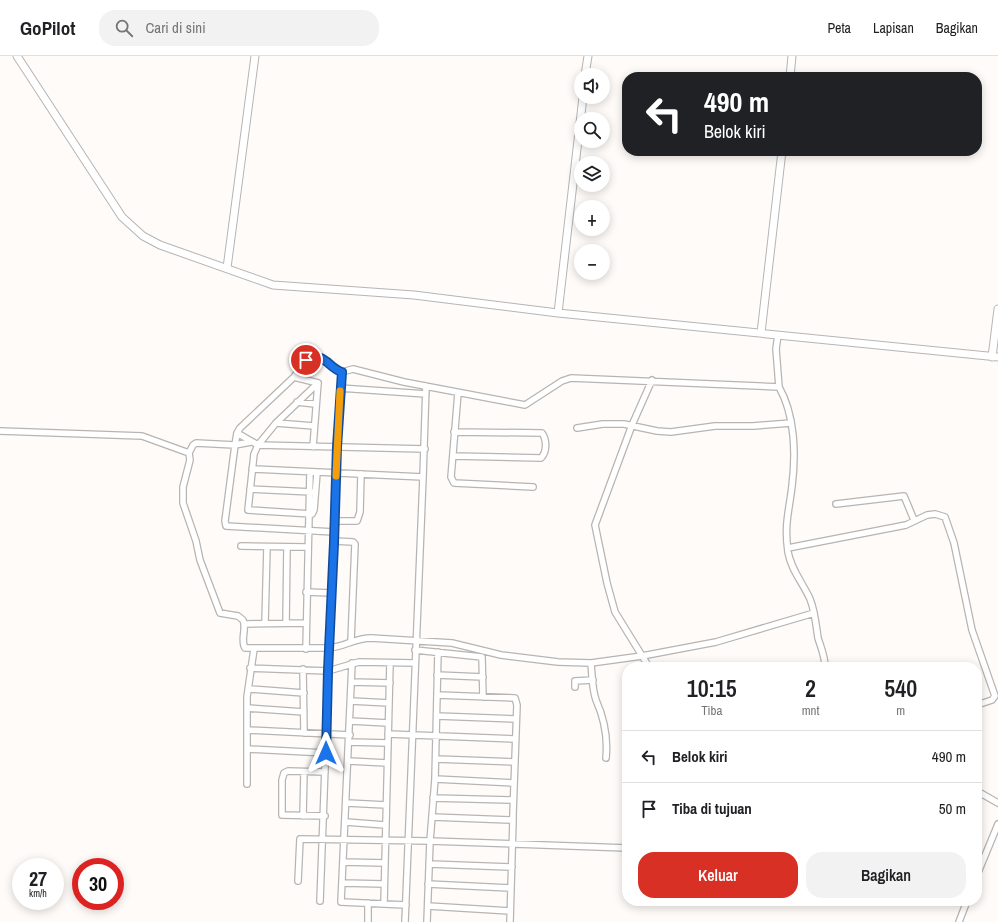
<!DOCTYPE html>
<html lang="id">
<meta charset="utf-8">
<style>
:root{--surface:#fff;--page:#f2f2f2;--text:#202124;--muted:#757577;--line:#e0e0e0;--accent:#d93025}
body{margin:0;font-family:"Archivo Narrow",sans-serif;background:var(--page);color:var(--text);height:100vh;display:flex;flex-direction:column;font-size:15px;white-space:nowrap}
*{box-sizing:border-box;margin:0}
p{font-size:13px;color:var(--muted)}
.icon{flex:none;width:22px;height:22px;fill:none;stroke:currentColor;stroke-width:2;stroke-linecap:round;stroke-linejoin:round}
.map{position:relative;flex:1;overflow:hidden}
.panel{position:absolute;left:622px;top:606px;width:360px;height:244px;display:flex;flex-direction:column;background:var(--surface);border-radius:16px;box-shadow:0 2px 10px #0003}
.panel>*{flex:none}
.top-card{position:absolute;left:622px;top:16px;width:360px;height:84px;border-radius:16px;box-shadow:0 2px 10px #0003;background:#202124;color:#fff;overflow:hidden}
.tools{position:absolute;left:574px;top:12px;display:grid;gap:8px}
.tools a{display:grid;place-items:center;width:36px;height:36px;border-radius:50%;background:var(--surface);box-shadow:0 2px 10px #0003;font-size:20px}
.speed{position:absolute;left:12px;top:802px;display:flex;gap:8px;font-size:20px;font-weight:700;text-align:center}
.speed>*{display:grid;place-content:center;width:52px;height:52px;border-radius:50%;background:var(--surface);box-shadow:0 2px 10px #0003;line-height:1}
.speed small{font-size:10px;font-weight:400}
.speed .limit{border:6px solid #d22;background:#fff;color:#111}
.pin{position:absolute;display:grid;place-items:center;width:34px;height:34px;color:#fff;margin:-17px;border:2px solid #fff;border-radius:50%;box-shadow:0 1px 4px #0007}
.me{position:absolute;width:44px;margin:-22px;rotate:0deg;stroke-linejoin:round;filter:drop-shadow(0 0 3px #0008)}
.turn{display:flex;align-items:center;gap:14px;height:84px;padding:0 16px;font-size:18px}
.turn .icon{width:52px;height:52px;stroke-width:2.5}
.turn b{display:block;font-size:28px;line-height:34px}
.eta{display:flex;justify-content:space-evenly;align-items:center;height:68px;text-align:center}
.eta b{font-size:24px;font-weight:600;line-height:28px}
.cta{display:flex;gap:8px;margin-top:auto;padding:8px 16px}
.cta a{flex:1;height:46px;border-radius:16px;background:var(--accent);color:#fff;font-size:16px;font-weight:600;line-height:46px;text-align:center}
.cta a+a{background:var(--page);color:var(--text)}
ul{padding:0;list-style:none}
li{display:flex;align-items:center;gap:12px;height:52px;padding:0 16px;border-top:1px solid var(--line)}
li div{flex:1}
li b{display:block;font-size:15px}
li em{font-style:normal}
header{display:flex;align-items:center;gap:24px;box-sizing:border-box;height:56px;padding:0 20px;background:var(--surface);border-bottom:1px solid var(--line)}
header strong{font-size:19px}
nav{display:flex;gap:22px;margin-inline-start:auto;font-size:14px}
.search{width:280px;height:36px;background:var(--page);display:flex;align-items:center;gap:10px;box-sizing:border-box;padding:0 14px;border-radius:16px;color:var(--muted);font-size:15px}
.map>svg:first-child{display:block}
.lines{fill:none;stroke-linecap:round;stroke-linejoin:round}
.minor-casing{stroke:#b7b4b2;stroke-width:8}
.tertiary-casing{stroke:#b7b4b2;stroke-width:9}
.minor{stroke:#fff;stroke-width:5.5}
.tertiary{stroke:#fff;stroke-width:7}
.route-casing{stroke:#114b97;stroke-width:10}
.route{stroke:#1a73e8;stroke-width:7}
.slow{stroke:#f59e0b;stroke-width:7}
</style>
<header>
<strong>GoPilot</strong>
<div class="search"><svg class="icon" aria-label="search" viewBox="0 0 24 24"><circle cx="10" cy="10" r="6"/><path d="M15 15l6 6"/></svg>Cari di sini</div>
<nav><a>Peta</a><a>Lapisan</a><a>Bagikan</a></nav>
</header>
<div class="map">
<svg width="998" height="866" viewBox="0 0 998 866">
<rect width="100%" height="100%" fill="#fefbf9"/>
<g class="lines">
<g class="minor-casing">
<path id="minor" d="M778,279L776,293L779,331
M294,321L318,327L313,391
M340,332L426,338
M458,337L451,421L454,427L533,431
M297,346L315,348
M276,367L314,370
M577,372L603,368H624L657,375L671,376L715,370H753L791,367
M0,375L142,380L189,397L190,404L183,431V447L196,485L200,504L220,557L238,560L243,564C247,573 240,584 245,592H329C344,591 355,582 371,582L452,587L501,599L558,606L591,607L642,600L716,586L814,557
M237,377L258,389L425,393
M251,386L235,389L225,465L226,470L334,476
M189,397L193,389L196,387L235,389L237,377L240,372L294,321L306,305L310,302L328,305L336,314L342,316L353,313L404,326L525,349L562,325L571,322L779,331C795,359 796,398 792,430C789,456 784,468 788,496C791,514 803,527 810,543C815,555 816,569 818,582C821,592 825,600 825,611
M453,400L541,402C547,396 547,384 542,377L454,376
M252,413L423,421L426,330
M317,417L314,454L312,458L248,454L254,398L258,389L276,367L318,327
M250,433L312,436
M836,448L904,440L914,464
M334,465H357L360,456L361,418
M334,485L353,486L355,488L351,585
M241,490L307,491
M788,492L906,469L927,459L935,458L945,461L954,487L972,574L995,640L992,644L977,649
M306,536L332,537
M265,567L267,491
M286,567L287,491
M245,568L306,567
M306,593L310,416
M415,594L482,601L483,641
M352,607L341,846L406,849
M591,607C592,618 592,633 596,644C604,662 608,682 606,702
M649,611L615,556L607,527L595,469L632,369L652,324
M250,612L328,615L359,606L415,607
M303,613L304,677
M437,619L483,621
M352,626L390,627
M575,631V625L593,624
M249,633L304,637
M351,645L389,647
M247,652L304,656
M437,660L516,663
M350,665L388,667
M247,674L350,679
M388,678L515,683
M349,686L388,687
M247,693L326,697
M436,703L515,706
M349,705L387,707
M435,723L514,727
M247,728V641L254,593
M977,735L998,747
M433,742L513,744
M347,747L386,749
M303,760L304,716
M325,760L282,759V724L284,717L288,715L325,716
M432,761L513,764V758L517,649L515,642L437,639
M346,766L385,769
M343,806L385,807
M429,808L512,811
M977,819L998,768
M298,825L300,783L430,785L627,792
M342,827L384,828
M428,828L511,832
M320,845L337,391L342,316
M384,847L390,607
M428,850L510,855
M368,866V847
M405,866L423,421
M427,866L430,785L435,723L438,596
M510,866L513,764
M959,866L967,845"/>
</g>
<g class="tertiary-casing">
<path id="tertiary" d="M17,0L122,161L143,180L160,189L273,229L414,239L558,257L583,41
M585,19L588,0
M790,21L792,0
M227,212L255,0
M558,257L998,301
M761,277L782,95
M992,301L998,253"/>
</g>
<use href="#minor" class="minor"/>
<use href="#tertiary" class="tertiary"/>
</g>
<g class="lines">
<g class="route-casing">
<path id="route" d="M306,304C324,294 329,313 342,316L337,391L334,487L328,615L326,697"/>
</g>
<use href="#route" class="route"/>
<path class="slow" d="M336,420L340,335"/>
</g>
</svg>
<div class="tools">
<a><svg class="icon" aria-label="sound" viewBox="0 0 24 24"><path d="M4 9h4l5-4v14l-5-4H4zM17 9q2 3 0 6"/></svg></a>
<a><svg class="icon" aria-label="search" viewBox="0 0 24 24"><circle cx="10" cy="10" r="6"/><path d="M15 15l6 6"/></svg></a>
<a><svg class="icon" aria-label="layers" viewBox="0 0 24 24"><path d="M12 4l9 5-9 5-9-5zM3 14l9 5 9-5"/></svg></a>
<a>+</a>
<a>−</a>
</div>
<div class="speed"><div>27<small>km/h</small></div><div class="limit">30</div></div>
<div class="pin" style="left:306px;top:304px;background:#d93025"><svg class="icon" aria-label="arrive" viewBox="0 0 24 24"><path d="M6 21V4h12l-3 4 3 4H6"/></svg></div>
<svg class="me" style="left:326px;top:697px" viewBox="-20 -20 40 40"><path d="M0-17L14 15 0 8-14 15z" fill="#1a73e8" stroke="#fff" stroke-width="4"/></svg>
<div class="top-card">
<div class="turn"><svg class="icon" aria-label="left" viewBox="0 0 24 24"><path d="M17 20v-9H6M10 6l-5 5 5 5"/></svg><div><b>490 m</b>Belok kiri</div></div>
</div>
<section class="panel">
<div class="eta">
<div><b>10:15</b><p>Tiba</p></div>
<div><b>2</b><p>mnt</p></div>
<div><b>540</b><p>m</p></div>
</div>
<ul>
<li><svg class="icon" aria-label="left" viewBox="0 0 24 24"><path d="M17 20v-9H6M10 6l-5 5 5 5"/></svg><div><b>Belok kiri</b></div><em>490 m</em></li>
<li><svg class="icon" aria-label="arrive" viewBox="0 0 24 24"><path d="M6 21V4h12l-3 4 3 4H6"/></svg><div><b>Tiba di tujuan</b></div><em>50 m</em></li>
</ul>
<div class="cta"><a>Keluar</a><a>Bagikan</a></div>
</section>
</div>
